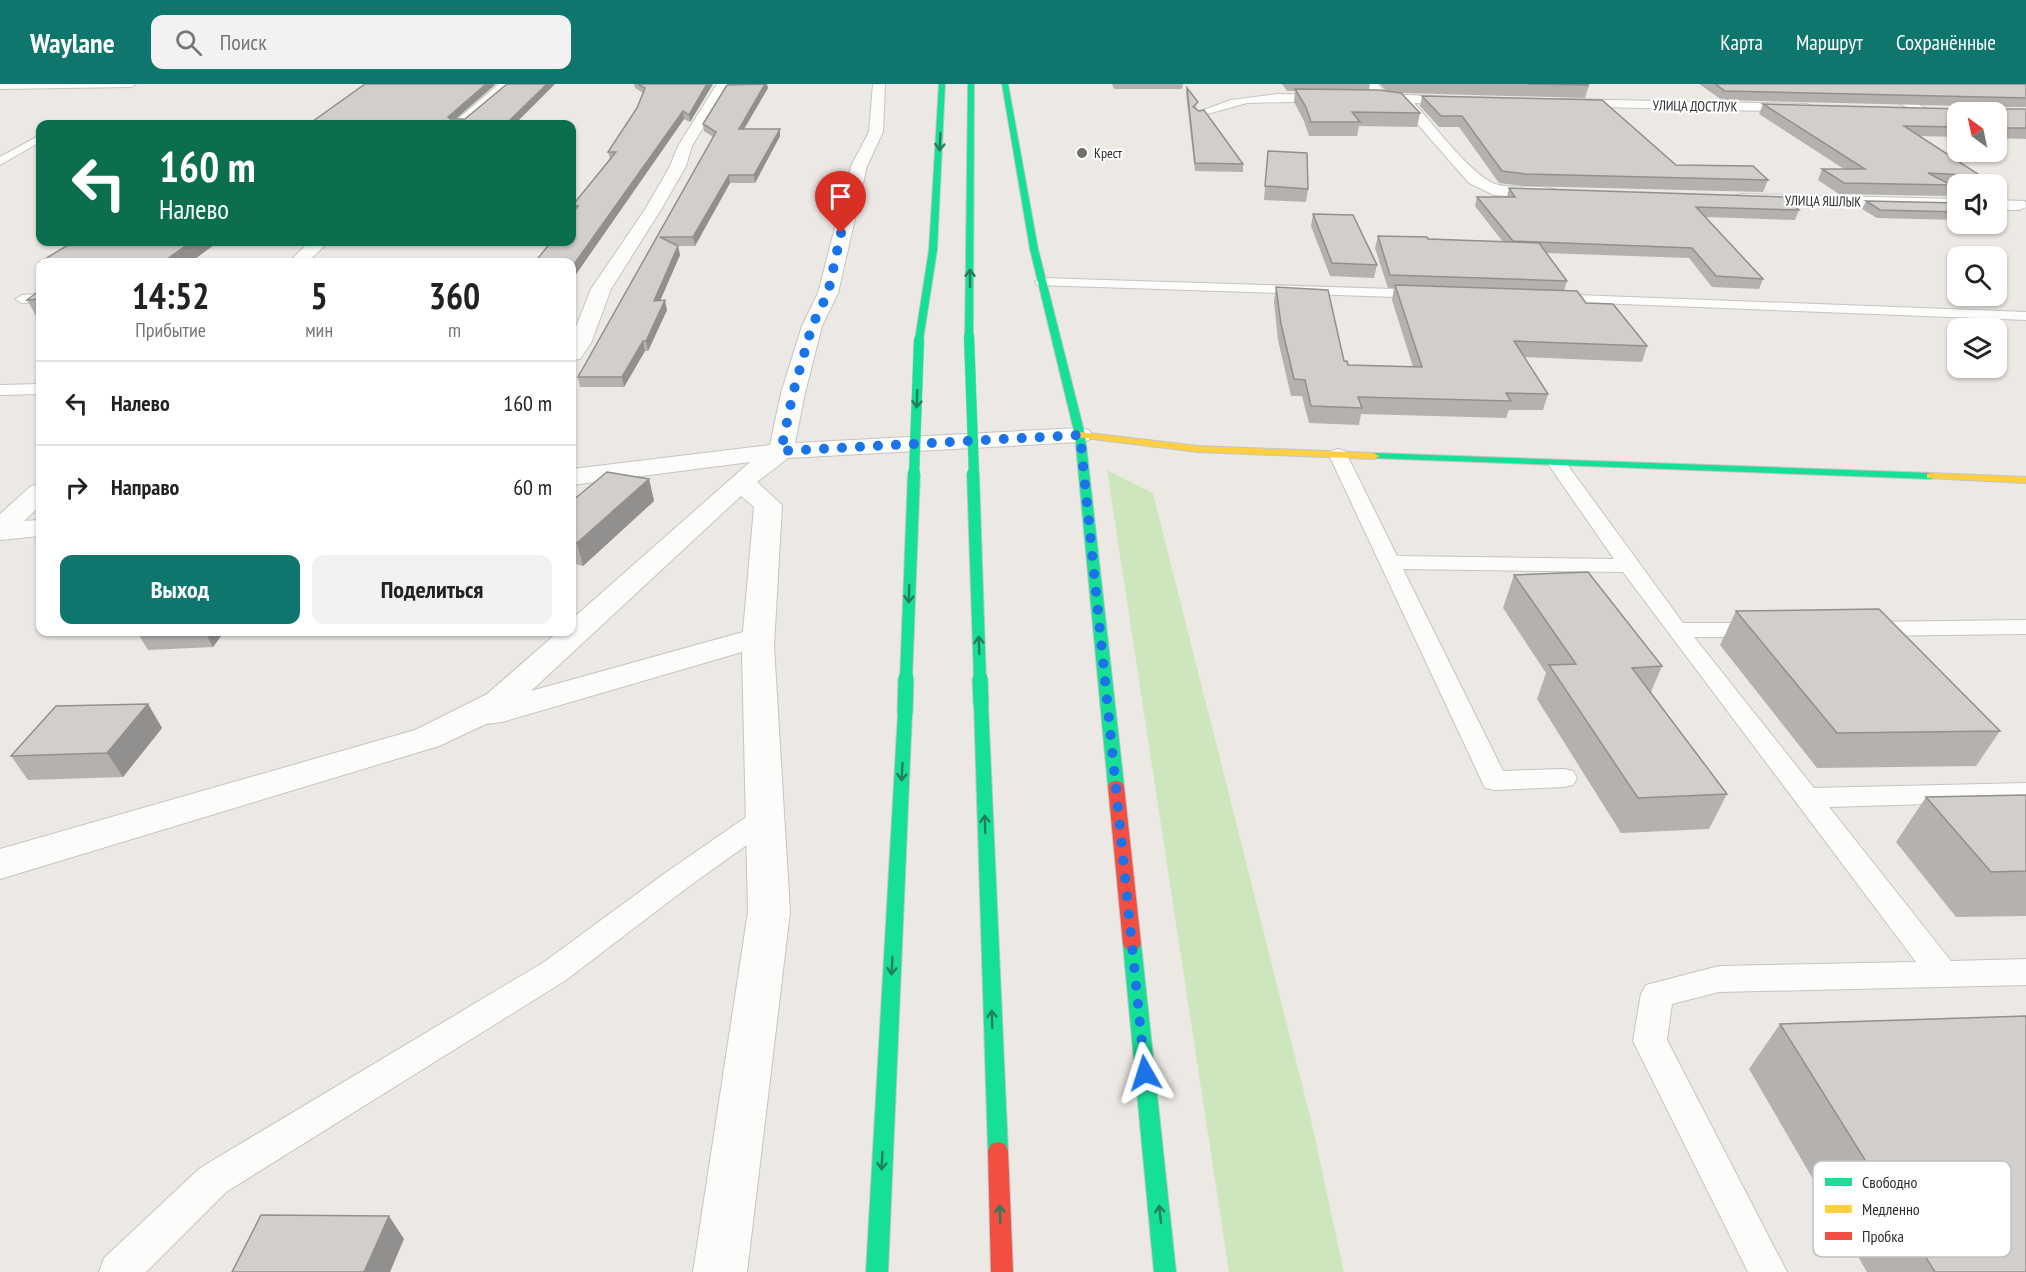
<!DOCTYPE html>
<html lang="ru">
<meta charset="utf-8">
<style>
:root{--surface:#fff;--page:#f2f2f2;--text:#222;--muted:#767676;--line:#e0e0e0;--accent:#0f766e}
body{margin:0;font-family:"PT Sans Narrow",sans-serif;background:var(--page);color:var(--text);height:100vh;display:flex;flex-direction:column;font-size:22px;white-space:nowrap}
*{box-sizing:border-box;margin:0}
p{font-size:20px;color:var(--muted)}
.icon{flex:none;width:33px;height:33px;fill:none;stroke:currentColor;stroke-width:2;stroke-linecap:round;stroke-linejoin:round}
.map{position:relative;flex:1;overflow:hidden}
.drawer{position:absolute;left:36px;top:174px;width:540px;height:378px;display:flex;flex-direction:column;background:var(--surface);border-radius:12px;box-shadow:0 2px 4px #0004}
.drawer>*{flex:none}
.hud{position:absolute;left:36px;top:36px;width:540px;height:126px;border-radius:12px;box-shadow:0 2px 4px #0004;background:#0b6e4f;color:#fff;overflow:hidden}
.needle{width:39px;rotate:327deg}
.fabs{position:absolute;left:1947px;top:18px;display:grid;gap:12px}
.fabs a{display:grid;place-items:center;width:60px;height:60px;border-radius:12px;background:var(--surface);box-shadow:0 2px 4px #0004;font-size:30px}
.pin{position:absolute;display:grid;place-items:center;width:51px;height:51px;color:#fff;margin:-62px -26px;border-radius:50% 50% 50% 0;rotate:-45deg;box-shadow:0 0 6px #0007}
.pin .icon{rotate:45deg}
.me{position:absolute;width:66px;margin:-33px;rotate:354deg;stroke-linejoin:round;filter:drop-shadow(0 0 4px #0008)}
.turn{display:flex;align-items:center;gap:21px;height:126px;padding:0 24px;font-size:27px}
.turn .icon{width:78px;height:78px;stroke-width:2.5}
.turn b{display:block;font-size:42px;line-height:51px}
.eta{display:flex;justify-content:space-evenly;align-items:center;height:102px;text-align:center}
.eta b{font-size:36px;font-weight:700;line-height:42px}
.action{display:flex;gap:12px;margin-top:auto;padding:12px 24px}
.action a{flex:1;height:69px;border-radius:12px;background:var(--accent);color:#fff;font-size:24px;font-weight:700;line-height:69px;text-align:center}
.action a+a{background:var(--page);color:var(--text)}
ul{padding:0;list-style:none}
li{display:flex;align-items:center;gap:18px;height:84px;padding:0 24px;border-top:2px solid var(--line)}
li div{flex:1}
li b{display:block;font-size:22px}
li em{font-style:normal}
header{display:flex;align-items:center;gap:36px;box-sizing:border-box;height:84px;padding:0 30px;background:var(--accent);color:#fff}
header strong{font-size:28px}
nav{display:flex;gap:33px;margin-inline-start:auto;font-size:21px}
.search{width:420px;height:54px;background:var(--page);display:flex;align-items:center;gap:15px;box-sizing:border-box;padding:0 21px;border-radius:12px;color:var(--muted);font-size:22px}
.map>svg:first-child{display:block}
.green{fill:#cee6be}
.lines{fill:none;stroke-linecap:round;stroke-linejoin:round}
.lane-casing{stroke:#c5c4c5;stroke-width:2}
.street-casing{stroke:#c5c4c5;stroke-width:2}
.fast-casing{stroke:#c5c4c5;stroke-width:2}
.slow-casing{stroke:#c5c4c5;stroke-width:2}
.jam-casing{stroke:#c5c4c5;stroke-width:2}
.lane{fill:#fcfcfb;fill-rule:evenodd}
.street{fill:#fcfcfb;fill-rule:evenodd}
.fast{fill:#16e098;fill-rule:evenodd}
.slow{fill:#ffcf43;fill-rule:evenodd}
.jam{fill:#f24e42;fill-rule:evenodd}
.fast-bridge-far2-casing{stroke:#c6c5c4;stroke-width:11;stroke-linecap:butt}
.fast-bridge-far1-casing{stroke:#c6c5c4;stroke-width:14;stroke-linecap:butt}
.fast-bridge-casing{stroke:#c6c5c4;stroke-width:17;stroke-linecap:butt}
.fast-bridge-far2{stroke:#16e098;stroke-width:10}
.fast-bridge-far1{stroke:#16e098;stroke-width:12}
.fast-bridge{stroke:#16e098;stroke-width:15}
.wall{fill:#b4b1af}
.shaded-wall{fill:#92908e}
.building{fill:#d1cecb;stroke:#92908e;stroke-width:1.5}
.oneway{stroke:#237e5e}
.route{stroke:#1a73e8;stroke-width:10;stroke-dasharray:0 18}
.poi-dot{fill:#706f6e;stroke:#fff;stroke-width:2}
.labels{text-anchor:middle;stroke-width:4.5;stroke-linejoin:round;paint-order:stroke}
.far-street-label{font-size:14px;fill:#2e2e2e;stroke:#fff}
.far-poi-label{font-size:14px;fill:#2e2e2e;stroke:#fff;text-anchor:start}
.key{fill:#fff;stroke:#c0c0c0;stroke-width:1.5}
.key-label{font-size:16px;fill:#2e2e2e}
</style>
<header>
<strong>Waylane</strong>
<div class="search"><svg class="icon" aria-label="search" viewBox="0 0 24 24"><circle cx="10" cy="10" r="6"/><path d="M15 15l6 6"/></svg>Поиск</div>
<nav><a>Карта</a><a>Маршрут</a><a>Сохранённые</a></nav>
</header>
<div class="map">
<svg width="2026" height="1188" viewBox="0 0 2026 1188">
<rect width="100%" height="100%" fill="#ece8e4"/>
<path class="green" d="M1107,386L1153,409L1312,1040L1344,1188H1229Z"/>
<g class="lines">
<g class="lane-casing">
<path id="lane" d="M0,0H136L131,3L0,5Z
M1277,10L1325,11L1330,14L1325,17L1247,19L1200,32L1195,29L1231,16Z
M40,51V58L0,81V73Z
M1042,194L1426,206L1433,210L1426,214L1037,201L1035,198Z
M40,210V218L22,219L15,215L22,211Z
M1551,210L2026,228V236L1546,217L1544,214Z
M40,300V310L0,311V301Z
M1338,365L1345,367L1347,371L1397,472L1614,475L1548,380L1550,376H1564L1683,539H1758L1766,541L1769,546L1766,551L1758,553H1694L1814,704L2026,699V717L1829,723L1951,877L2026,875V901L1719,908L1672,920L1667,956L1787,1188H1748L1633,957L1641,910L1646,901L1719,882L1916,878L1623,488L1403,485L1503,687L1564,685L1573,687L1577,694L1573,701L1564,703L1494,706L1485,704L1329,371L1331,367Z
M2026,536V550L1865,552L1857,550L1854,545L1857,540L1865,538Z
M765,724L775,727L779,734L775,741L688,803L566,896L226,1108L146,1188H99L104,1174L200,1084L544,878L668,787L755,727Z"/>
</g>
<g class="street-casing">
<path id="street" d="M499,0H513L467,40H452Z
M717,0H729L692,62L686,82L662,124L611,205L591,259L580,275L572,276V253L591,205L646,124L670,82L678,62Z
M873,0H885L883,48L867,82L838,209L822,242L805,309L795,359L1080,344L1089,346L1092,351L1089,356L1080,358L788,374L757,398L782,421L774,562L790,828L747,1188H693L748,828L742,568L502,638L486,640L439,662L0,795V765L415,646L487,610L558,548H572V535L750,378L572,401V385L770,361L781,309L802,242L818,209L851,82L869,48ZM741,412L754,423L743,548L531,607Z
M1366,0H1378L1386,10L1470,14L1472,17L1465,21L1414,19C1434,41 1470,90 1495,100C1511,106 1553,98 1562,110L1554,115L1494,111L1469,99L1399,19L1377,17Z
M1864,0H1880L1929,26L1922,30L1917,29Z
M1561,15L1807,20L1814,24L1807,28L1556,22L1554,19L1556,16Z
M1743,110L1958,115V125L1737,119L1735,115L1737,111Z
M1996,116L2025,117L2026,123L2019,126H1996Z
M309,158H328L308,178H289Z
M40,400V422L24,437L40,436V452L0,456V430L31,402Z"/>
</g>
<g class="fast-casing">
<path id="fast" d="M939,0H945L937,166L923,256L919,259L915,256L929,166Z
M968,0H974L973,252L969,255L965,252Z
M1002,0H1008L1038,165L1085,351L1124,702L1121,706H1111L1108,702L1075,351L1030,165Z
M1374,369L1931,389L1936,392L1931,395L1370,374L1369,372Z
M981,616L988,620L1008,1067L1005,1074L998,1076L991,1074L988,1067L974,620Z
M905,624L912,629L888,1188H866L898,629Z
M1132,853L1138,855L1141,860L1176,1188H1154L1123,860L1126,855Z"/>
</g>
<g class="slow-casing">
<path id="slow" d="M1080,348L1198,362L1374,369L1379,372L1374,375L1198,368L1076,353L1075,351Z
M1931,389L2026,393V399L1927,394V390Z"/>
</g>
<g class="jam-casing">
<path id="jam" d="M1116,697L1121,698L1124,702L1141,860L1138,865L1132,867L1126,865L1123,860L1108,702L1111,698Z
M998,1058L1005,1060L1008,1067L1013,1188H991L988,1067L991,1060Z"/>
</g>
<use href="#lane" class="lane"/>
<use href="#street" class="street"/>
<use href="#fast" class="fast"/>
<use href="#slow" class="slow"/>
<use href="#jam" class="jam"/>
<g class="fast-bridge-far2-casing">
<path id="fast-bridge-far2" d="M969,252L974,390
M914,390L919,256"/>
</g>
<g class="fast-bridge-far1-casing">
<path id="fast-bridge-far1" d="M973,389L980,596
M906,596L914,389"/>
</g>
<g class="fast-bridge-casing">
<path id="fast-bridge" d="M980,594L981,620
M905,629L906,594"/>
</g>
<use href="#fast-bridge-far2" class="fast-bridge-far2"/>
<use href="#fast-bridge-far1" class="fast-bridge-far1"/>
<use href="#fast-bridge" class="fast-bridge"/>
</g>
<path class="wall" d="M634,0H713L690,38L684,35L572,196L573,128L572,122L610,75L608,68L637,24L643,9L635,4Z
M1112,0H1183L1182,5H1114Z
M1282,0H1370L1369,6L1386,7L1380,0H1587L1589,1L1585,14L1402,9L1420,29L1417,43L1359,42L1357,52H1309L1304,37L1294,18L1295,7H1287Z
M1699,0H2026V23H2000L2001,25H2026V55L1996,54V28H1958V53L1920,52L1981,92L1976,100L1951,101L1946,112L1839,110L1818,96L1822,85H1844L1759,30L1763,20L1962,25L1964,22L1722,16Z
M768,4L744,45H780V52L755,99H730L695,162H678L680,171L660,217L667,226L648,267H645L624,303H580L578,293L713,53L704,47L703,40Z
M1187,4L1197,25L1243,80V88L1195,87L1186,10Z
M1422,12L1676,81L1768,96L1763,108L1523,102L1499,99L1459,43H1439L1420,22Z
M1268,67L1308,105L1306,118L1264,116Z
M1509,104L1799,126L1795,136L1705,133L1763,195L1759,205L1712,203L1689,174L1546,169L1567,197L1564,207L1586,219L1647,262L1642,278L1524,273L1548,310L1543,326H1509L1506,334L1361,330L1359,341L1309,339L1302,312H1291L1278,256L1274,218L1276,203L1348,281L1413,283L1392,216L1394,204H1388L1375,164L1378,152L1503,158L1475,122L1477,113H1507Z
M1866,117L1958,119V136L1877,134L1862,125Z
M1313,130L1377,181L1374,194L1330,192L1311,142Z
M40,206V232H36L27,216Z
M649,395L654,417L583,482L572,479V417Z
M1514,491L1662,582L1651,608L1727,710L1709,745L1621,749L1537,615L1546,589L1503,524Z
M1736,527L2000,647L1976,682L1817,684L1720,561Z
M137,548H224L213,563L148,566Z
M148,620L162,644L123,693L28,696L11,672Z
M2026,711V832L1956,833L1896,758L1926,713Z
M1780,940L2026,1188H1867L1749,985Z"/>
<path class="shaded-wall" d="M486,0H496L450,40L448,33Z
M547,0H555L515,40H506Z
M707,0H713L690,38L689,31Z
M765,0H767L768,4L740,52L739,45Z
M683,27L684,35L572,196V183Z
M780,45V52L755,99L754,91Z
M729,91L730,99L695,162L693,153Z
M191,158H218L191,178H163Z
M678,162L680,171L656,226L654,217Z
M665,216L667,226L648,267L646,257Z
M643,257L645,267L624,303L622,293Z
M649,395L654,417L583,482L577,459Z
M205,548H224L213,563Z
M148,620L162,644L123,693L107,669Z
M389,1132L404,1155L390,1188H364Z"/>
<path class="building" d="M365,0H486L448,33L450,35H465L507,0H547L506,40H309Z
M638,0H707L689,31L683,27L572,183V178H535L551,158H572V130L578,122H572L616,68H608L637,24L645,4Z
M765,0L739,45H780L754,91H729L693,153H660L678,162L654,217L665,216L646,257H643L622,293H578L716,48L703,40L727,1Z
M1528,0H1587L1589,1Z
M1715,0H2026V14L1725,7Z
M1187,4L1198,18L1193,23L1199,27L1204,26L1243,80L1195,79Z
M1295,5L1379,6L1401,9L1420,29L1352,28L1360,38H1311L1306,23Z
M1422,12L1602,16L1676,81L1753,82L1768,96L1526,90L1502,87L1462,32H1441Z
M1763,20L1962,25L1965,21H1998L2001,25H2026V44H1996V28H1958V43L1904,42L1981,92L1928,89L1951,101L1844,99L1822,85H1865Z
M1268,67L1307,69L1308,105L1265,102Z
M1509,104L1784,113L1799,126L1696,123L1763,195L1716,192L1692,164L1513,157L1477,113H1515Z
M1866,117L1958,119V128L1880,126Z
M1313,130L1353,131L1377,181L1332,179Z
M1378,152L1427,153L1428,155L1539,159L1567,197L1390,191Z
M73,158H191L163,178H81L83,177L40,178Z
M1395,201L1577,207L1586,219L1613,220L1647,262L1514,257L1548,310L1506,309L1511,317L1358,313L1362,324L1311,322L1305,296L1294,295L1281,240L1276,203L1328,206L1344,277H1347L1348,281L1422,283Z
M40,206V215L27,216Z
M607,388L649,395L577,459L572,458V417Z
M1588,488L1662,582L1632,584L1727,710L1638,714L1549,581L1576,580L1514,491Z
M1879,525L2000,647L1837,649L1736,527Z
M148,620L107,669L11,672L56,622Z
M2026,711V787L1991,788L1926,713Z
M2026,932V1188H1935L1780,940Z
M261,1131L389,1132L364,1188H232Z"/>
<defs><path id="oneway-shaft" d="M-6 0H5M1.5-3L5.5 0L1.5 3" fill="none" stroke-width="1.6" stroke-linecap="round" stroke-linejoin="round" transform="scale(1.5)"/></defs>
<g class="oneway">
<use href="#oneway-shaft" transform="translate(940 58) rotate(93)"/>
<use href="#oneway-shaft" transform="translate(970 194) rotate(-90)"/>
<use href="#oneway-shaft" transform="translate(917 315) rotate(92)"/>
<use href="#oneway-shaft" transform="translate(909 510) rotate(92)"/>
<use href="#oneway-shaft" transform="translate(979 561) rotate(-92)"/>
<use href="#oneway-shaft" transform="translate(902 688) rotate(93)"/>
<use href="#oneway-shaft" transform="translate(985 740) rotate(-92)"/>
<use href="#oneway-shaft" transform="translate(892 882) rotate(93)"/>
<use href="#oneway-shaft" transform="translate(992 935) rotate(-92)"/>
<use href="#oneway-shaft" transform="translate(882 1077) rotate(93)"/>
<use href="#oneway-shaft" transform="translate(1000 1130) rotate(-92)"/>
<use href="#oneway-shaft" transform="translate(1160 1130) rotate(-96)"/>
</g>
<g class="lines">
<path class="route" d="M841,149L828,209L812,242L793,309L781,367L1080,351L1145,989"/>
</g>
<circle class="poi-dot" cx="1082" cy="69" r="6"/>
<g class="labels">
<g class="far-street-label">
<text transform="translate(1695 22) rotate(1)" y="5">УЛИЦА ДОСТЛУК</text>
<text transform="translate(1823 117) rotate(1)" y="5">УЛИЦА ЯШЛЫК</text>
</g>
<g class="far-poi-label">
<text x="1094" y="74">Крест</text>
</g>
</g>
<rect x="1813" y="1077" width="198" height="96" rx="9" class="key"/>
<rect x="1825" y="1094" width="27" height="8" fill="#16e098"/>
<rect x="1825" y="1121" width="27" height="8" fill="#ffcf43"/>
<rect x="1825" y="1148" width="27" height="8" fill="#f24e42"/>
<g class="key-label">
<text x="1862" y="1104">Свободно</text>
<text x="1862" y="1131">Медленно</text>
<text x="1862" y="1158">Пробка</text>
</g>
</svg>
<div class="fabs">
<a><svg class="needle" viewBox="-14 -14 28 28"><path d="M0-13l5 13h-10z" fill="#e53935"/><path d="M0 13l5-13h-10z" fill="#767676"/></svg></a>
<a><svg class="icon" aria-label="sound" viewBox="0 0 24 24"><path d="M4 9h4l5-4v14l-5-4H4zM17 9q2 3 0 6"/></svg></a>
<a><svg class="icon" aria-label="search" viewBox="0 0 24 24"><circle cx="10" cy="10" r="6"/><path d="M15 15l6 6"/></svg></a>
<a><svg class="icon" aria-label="layers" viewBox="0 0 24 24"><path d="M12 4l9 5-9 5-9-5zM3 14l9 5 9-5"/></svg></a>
</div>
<div class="pin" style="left:841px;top:149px;background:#d93025"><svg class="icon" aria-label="arrive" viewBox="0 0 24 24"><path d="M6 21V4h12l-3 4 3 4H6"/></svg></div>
<svg class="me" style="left:1145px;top:989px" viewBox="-20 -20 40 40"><path d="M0-17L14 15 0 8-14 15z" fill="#1a73e8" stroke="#fff" stroke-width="4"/></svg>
<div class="hud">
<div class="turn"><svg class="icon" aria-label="left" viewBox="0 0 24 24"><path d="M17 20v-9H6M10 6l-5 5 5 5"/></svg><div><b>160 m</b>Налево</div></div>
</div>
<section class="drawer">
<div class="eta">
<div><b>14:52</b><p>Прибытие</p></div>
<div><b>5</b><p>мин</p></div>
<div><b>360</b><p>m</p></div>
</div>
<ul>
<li><svg class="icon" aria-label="left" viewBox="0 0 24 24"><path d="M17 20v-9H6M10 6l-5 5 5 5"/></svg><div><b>Налево</b></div><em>160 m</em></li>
<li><svg class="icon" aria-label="right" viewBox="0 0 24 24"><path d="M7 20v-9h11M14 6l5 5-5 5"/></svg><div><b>Направо</b></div><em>60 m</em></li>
</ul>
<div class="action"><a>Выход</a><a>Поделиться</a></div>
</section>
</div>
